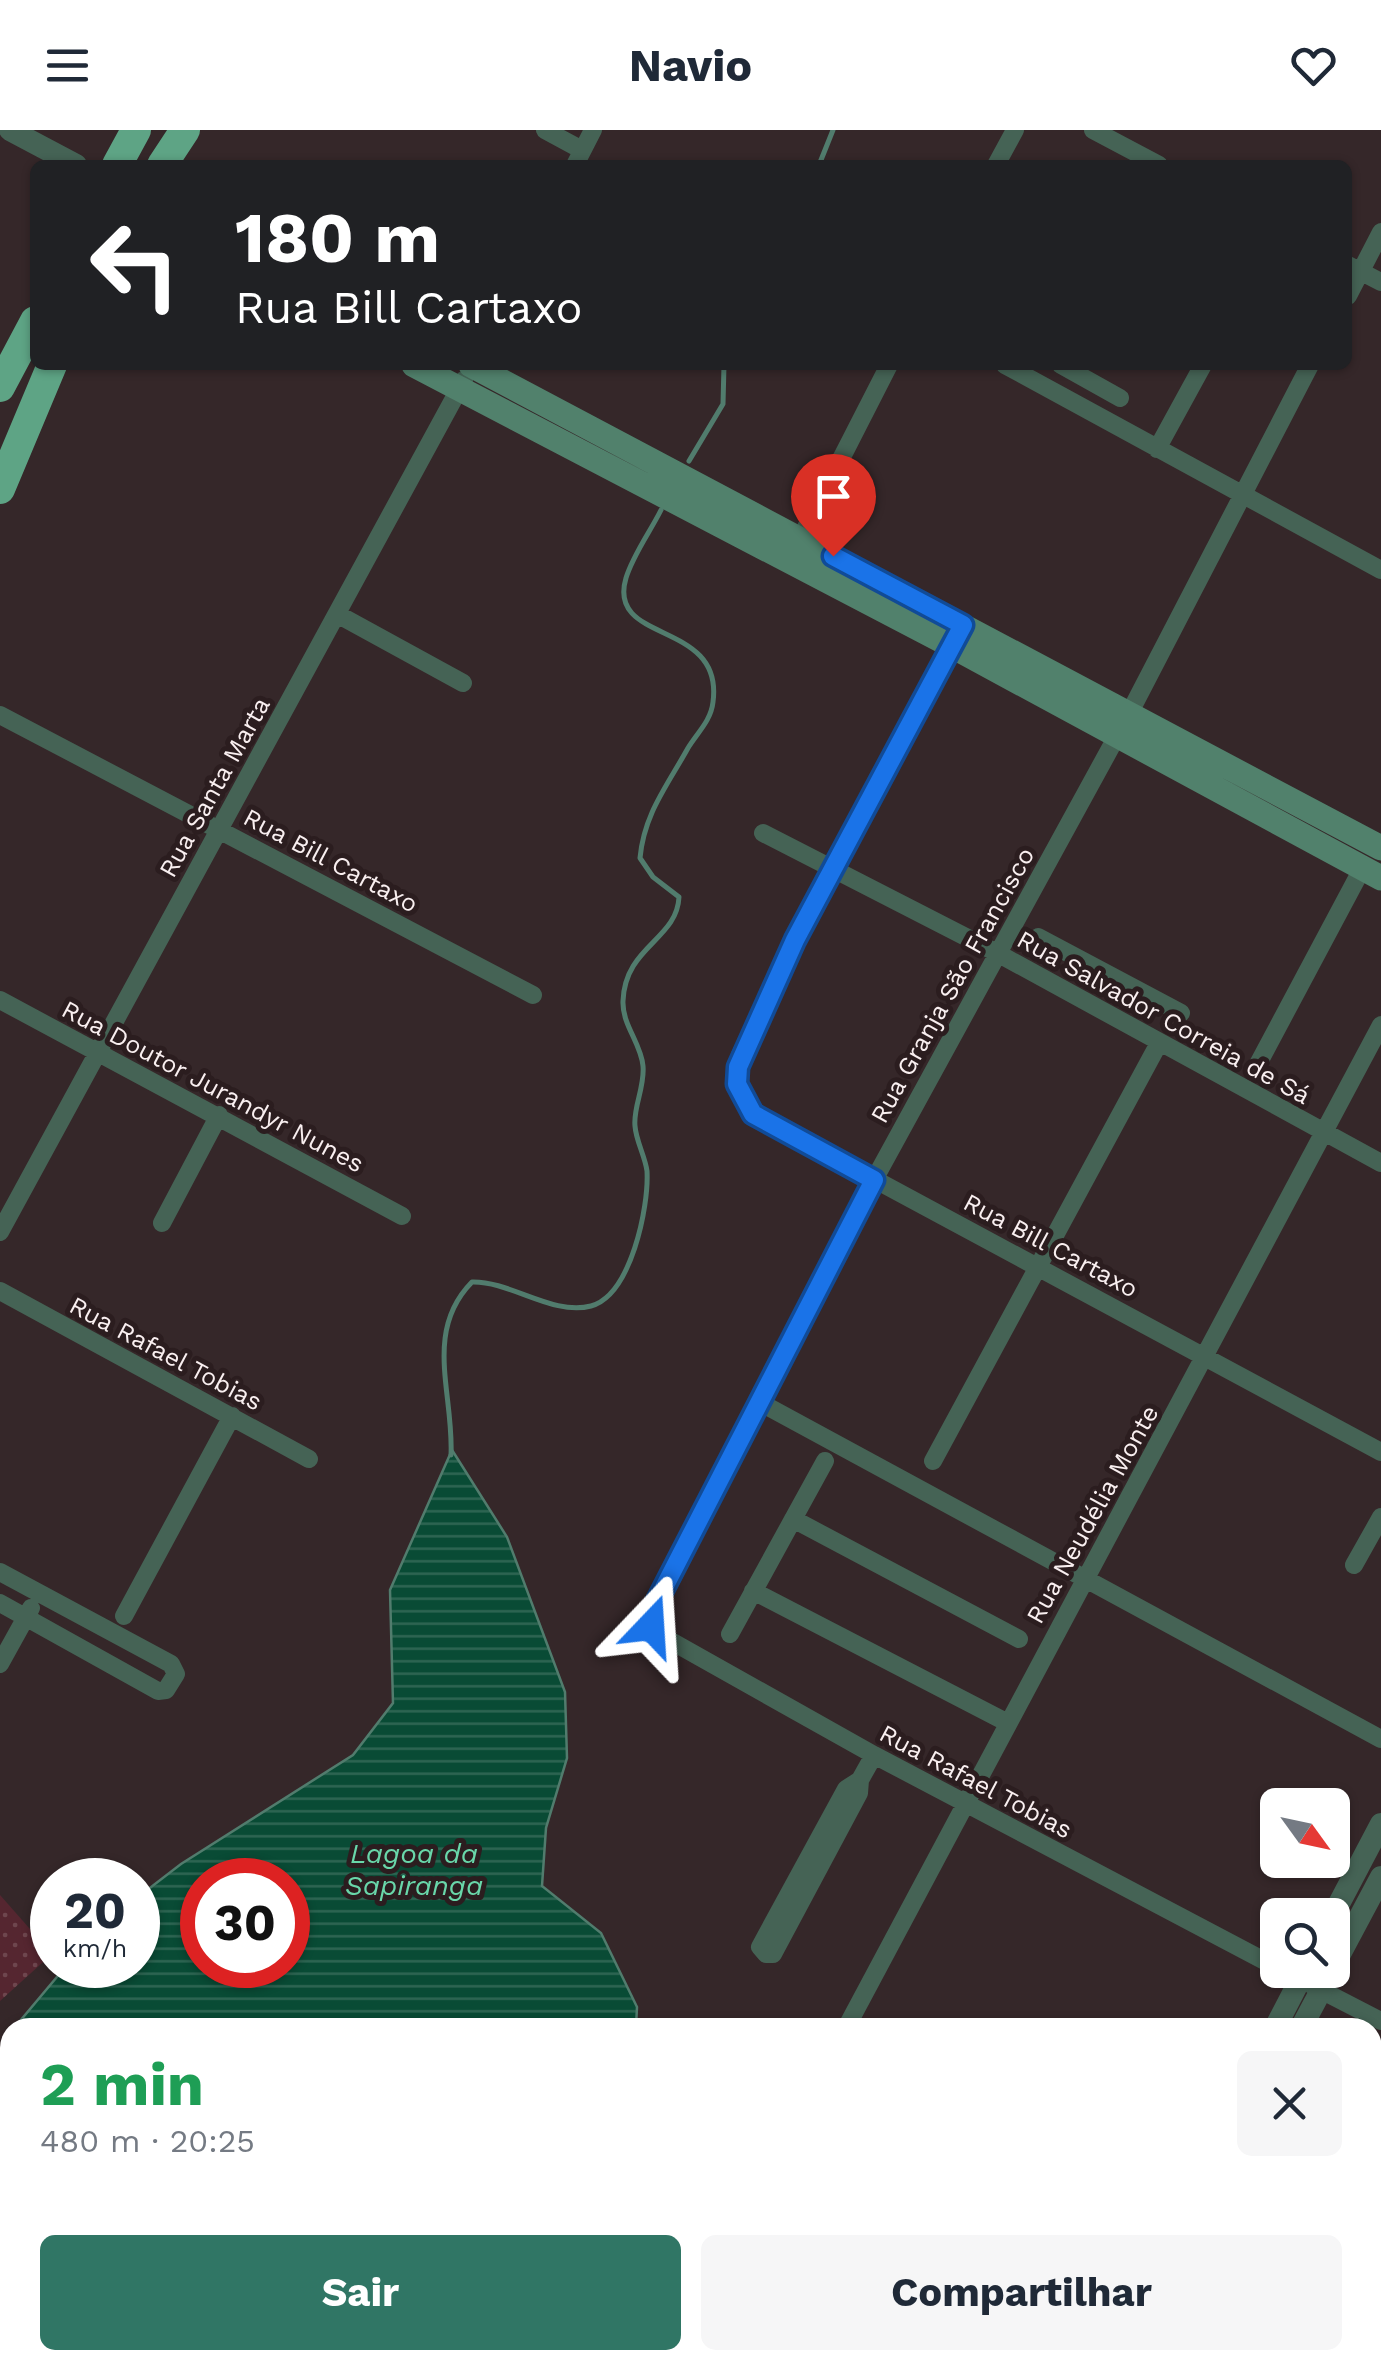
<!DOCTYPE html>
<html lang="pt">
<meta charset="utf-8">
<style>
:root{--surface:#fff;--page:#f6f6f7;--text:#1f2937;--muted:#747a83;--accent:#307665}
body{margin:0;font-family:"Work Sans",sans-serif;background:var(--page);color:var(--text);height:100vh;display:flex;flex-direction:column;font-size:38px;white-space:nowrap}
*{box-sizing:border-box;margin:0}
p{font-size:32px;color:var(--muted)}
.icon{flex:none;width:55px;height:55px;fill:none;stroke:currentColor;stroke-width:2;stroke-linecap:round;stroke-linejoin:round}
.map{position:relative;flex:1;overflow:hidden}
.sheet{position:absolute;left:0px;top:1888px;width:1382px;height:352px;display:flex;flex-direction:column;background:var(--surface);border-radius:30px 30px 0 0;box-shadow:0 2px 8px #0004}
.sheet>*{flex:none}
.hud{position:absolute;left:30px;top:30px;width:1322px;height:210px;border-radius:15px;box-shadow:0 2px 8px #0004;background:#202124;color:#fff;overflow:hidden}
.needle{width:65px;rotate:123deg}
.tools{position:absolute;left:1260px;top:1658px;display:grid;gap:20px}
.tools a{display:grid;place-items:center;width:90px;height:90px;border-radius:15px;background:var(--surface);box-shadow:0 2px 8px #0004;font-size:50px}
.speed{position:absolute;left:30px;top:1728px;display:flex;gap:20px;font-size:50px;font-weight:700;text-align:center}
.speed>*{display:grid;place-content:center;width:130px;height:130px;border-radius:50%;background:var(--surface);box-shadow:0 2px 8px #0004;line-height:1}
.speed small{font-size:25px;font-weight:400}
.speed .limit{border:15px solid #d22;background:#fff;color:#111}
.pin{position:absolute;display:grid;place-items:center;width:85px;height:85px;color:#fff;margin:-102px -42px;border-radius:50% 50% 50% 0;rotate:-45deg;box-shadow:0 0 10px #0007}
.pin .icon{rotate:45deg}
.me{position:absolute;width:110px;margin:-55px;rotate:20deg;stroke-linejoin:round;filter:drop-shadow(0 0 8px #0008)}
.turn{display:flex;align-items:center;gap:35px;height:210px;padding:0 40px;font-size:45px}
.turn .icon{width:130px;height:130px;stroke-width:2.5}
.turn b{display:block;font-size:70px;line-height:85px}
.round{display:grid;place-items:center;flex:none;width:105px;height:105px;border-radius:15px;background:var(--page)}
.head{display:flex;align-items:center;justify-content:space-between;height:170px;padding:0 40px}
h1{font-size:60px;font-weight:700;line-height:75px;color:#1e9e55}
.button{display:flex;gap:20px;margin-top:auto;padding:20px 40px}
.button a{flex:1;height:115px;border-radius:15px;background:var(--accent);color:#fff;font-size:40px;font-weight:700;line-height:115px;text-align:center}
.button a+a{background:var(--page);color:var(--text)}
header{display:flex;justify-content:space-between;align-items:center;height:130px;padding:0 40px;background:var(--surface);font-size:45px;font-weight:700}
.map>svg:first-child{display:block}
.grass{fill:url(#grass-dots)}
.water{fill:url(#water-rules);stroke:#517c6d;stroke-width:2.5;fill-rule:evenodd}
.lines{fill:none;stroke-linecap:round;stroke-linejoin:round}
.stream{stroke:#517c6d;stroke-width:5}
.service{stroke:#456355;stroke-width:9}
.minor{stroke:#456355;stroke-width:18}
.tertiary{stroke:#456355;stroke-width:22}
.secondary{stroke:#51816c;stroke-width:25}
.trunk{stroke:#5ea485;stroke-width:30}
.route-casing{stroke:#114b97;stroke-width:25}
.route{stroke:#1a73e8;stroke-width:18}
.labels{text-anchor:middle;stroke-width:10;stroke-linejoin:round;paint-order:stroke}
.street-label{font-size:25px;fill:#f9eff0;stroke:#2b1d1f}
.water-label{font-size:28px;font-style:italic;fill:#69d7aa;stroke:#2b1d1f}
</style>
<header><svg class="icon" aria-label="menu" viewBox="0 0 24 24"><path d="M4 6h16M4 12h16M4 18h16"/></svg>Navio<svg class="icon" aria-label="heart" viewBox="0 0 24 24"><path d="M12 20l-8-8c-3-5 5-10 8-4 3-6 11-1 8 4z"/></svg></header>
<div class="map">
<svg width="1381" height="2239" viewBox="0 0 1381 2239">
<defs>
<pattern id="grass-dots" width="8" height="8" patternUnits="userSpaceOnUse" patternTransform="scale(2.5)"><rect width="8" height="8" fill="#552630"/><path d="M2 2h.1M6 6h.1" fill="none" stroke="#6e464e" stroke-width="1.8" stroke-linecap="round"/></pattern>
<pattern id="water-rules" width="6" height="5" patternUnits="userSpaceOnUse" patternTransform="scale(2.5)"><rect width="6" height="5" fill="#094b35"/><path d="M0 2.5h6" fill="none" stroke="#2e6553"/></pattern>
</defs>
<rect width="100%" height="100%" fill="#352729"/>
<path class="grass" d="M0,1765L52,1824L0,1871Z"/>
<path class="water" d="M452,1320L507,1407L565,1562L567,1628L546,1698L542,1756L601,1803L637,1877L636,1897H15L67,1835H138V1767L181,1734L353,1625L393,1573L390,1460ZM202,1750H288V1835H202Z
M10,1905V2230H424L414,2239H0V1923Z"/>
<g class="lines">
<path class="stream" d="M819,35L833,0
M689,331L723,274L724,235
M451,1325C454,1264 423,1202 472,1152C511,1151 552,1186 591,1176C631,1165 649,1077 647,1041C645,1026 636,1011 635,996C633,977 645,957 643,936C641,913 622,895 623,871C625,816 677,810 679,767L653,747L640,728C644,684 667,656 688,618C697,603 711,591 713,572C724,489 606,515 626,448C633,425 650,402 661,380"/>
<path class="service" d="M1194,2239L1199,2230"/>
<path class="minor" d="M545,0L582,20
M1093,0L1159,35
M575,35L593,0
M996,35L1015,0
M1348,135L1381,152
M1348,166L1381,102
M1005,235L1381,440
M1061,235L1120,268
M1157,319L1203,235
M796,417L889,235
M337,484L463,553
M957,506L831,740L740,925L737,954L753,984L1381,1322
M0,585L533,865
M763,703L999,824L1381,1033
M1038,807L1181,883
M0,870L402,1086
M1257,936L1363,737
M162,1093L219,985
M0,1102L464,250
M0,1161L309,1329
M759,1272L1381,1609
M933,1331L1159,913
M793,1389L1019,1509
M1354,1435L1381,1387
M0,1442L171,1534L176,1544L166,1560L158,1561L0,1473
M753,1461L1008,1593
M124,1486L232,1286
M730,1504L825,1331
M0,1534L31,1478
M860,1650L859,1663L773,1824H766L760,1817L767,1804L846,1659L860,1650L874,1625
M1278,1838L874,1625L655,1502L651,1490L874,1050L1129,584L1310,235
M1313,1856L1381,1891
M846,1898L1381,895
M1372,2018L1381,2002
M1372,2219L1381,2224
M912,2230L929,2239
M666,2239L671,2230"/>
<path class="tertiary" d="M10,0L76,35
M1332,1787L1381,1694
M1332,1839L1381,1747
M1275,1898L1305,1840
M1301,1898L1332,1840
M1095,2239L1100,2230
M1118,2239L1123,2230"/>
<path class="secondary" d="M414,235L952,516L1381,748
M471,235L1381,718"/>
<path class="trunk" d="M117,35L136,0
M162,35L185,0
M0,257L35,191
M0,359L52,235"/>
</g>
<g class="lines">
<g class="route-casing">
<path id="route" d="M651,1496L655,1475L874,1050L753,984L737,954L738,937L795,810L963,495L833,426"/>
</g>
<use href="#route" class="route"/>
</g>
<g class="labels">
<g class="street-label">
<text transform="translate(214 657) rotate(-61)" y="9">Rua Santa Marta</text>
<text transform="translate(331 730) rotate(28)" y="9">Rua Bill Cartaxo</text>
<text transform="translate(952 855) rotate(-61)" y="9">Rua Granja São Francisco</text>
<text transform="translate(1164 887) rotate(29)" y="9">Rua Salvador Correia de Sá</text>
<text transform="translate(213 956) rotate(28)" y="9">Rua Doutor Jurandyr Nunes</text>
<text transform="translate(1051 1115) rotate(28)" y="9">Rua Bill Cartaxo</text>
<text transform="translate(166 1223) rotate(28)" y="9">Rua Rafael Tobias</text>
<text transform="translate(1092 1384) rotate(-61)" y="9">Rua Neudélia Monte</text>
<text transform="translate(976 1651) rotate(28)" y="9">Rua Rafael Tobias</text>
</g>
<g class="water-label">
<text x="414" y="1733">Lagoa da<tspan x="414" dy="32">Sapiranga</tspan></text>
</g>
</g>
</svg>
<div class="tools">
<a><svg class="needle" viewBox="-14 -14 28 28"><path d="M0-13l5 13h-10z" fill="#e53935"/><path d="M0 13l5-13h-10z" fill="#747a83"/></svg></a>
<a><svg class="icon" aria-label="search" viewBox="0 0 24 24"><circle cx="10" cy="10" r="6"/><path d="M15 15l6 6"/></svg></a>
</div>
<div class="speed"><div>20<small>km/h</small></div><div class="limit">30</div></div>
<div class="pin" style="left:833px;top:426px;background:#d93025"><svg class="icon" aria-label="arrive" viewBox="0 0 24 24"><path d="M6 21V4h12l-3 4 3 4H6"/></svg></div>
<svg class="me" style="left:651px;top:1496px" viewBox="-20 -20 40 40"><path d="M0-17L14 15 0 8-14 15z" fill="#1a73e8" stroke="#fff" stroke-width="4"/></svg>
<div class="hud">
<div class="turn"><svg class="icon" aria-label="left" viewBox="0 0 24 24"><path d="M17 20v-9H6M10 6l-5 5 5 5"/></svg><div><b>180 m</b>Rua Bill Cartaxo</div></div>
</div>
<section class="sheet">
<div class="head"><div><h1>2 min</h1><p>480 m · 20:25</p></div><a class="round"><svg class="icon" aria-label="close" viewBox="0 0 24 24"><path d="M6 6l12 12M18 6L6 18"/></svg></a></div>
<div class="button"><a>Sair</a><a>Compartilhar</a></div>
</section>
</div>
